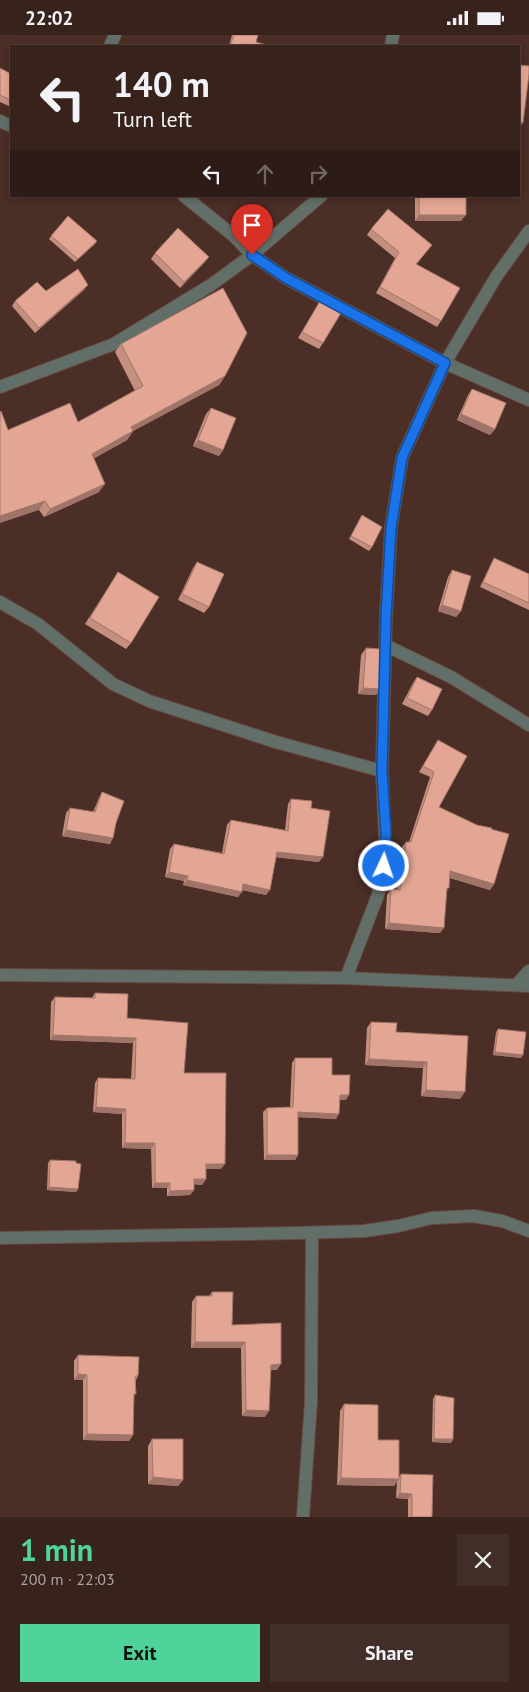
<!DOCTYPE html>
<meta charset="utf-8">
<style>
:root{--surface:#38221c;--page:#432f29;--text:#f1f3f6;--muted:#aba4a3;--line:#523f3b;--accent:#4ed39a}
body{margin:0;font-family:"PT Sans",sans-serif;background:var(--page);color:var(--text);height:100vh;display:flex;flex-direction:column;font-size:19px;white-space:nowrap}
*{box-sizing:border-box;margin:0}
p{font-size:16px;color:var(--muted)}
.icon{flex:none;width:28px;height:28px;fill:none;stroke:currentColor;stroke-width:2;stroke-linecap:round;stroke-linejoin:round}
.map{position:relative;height:1482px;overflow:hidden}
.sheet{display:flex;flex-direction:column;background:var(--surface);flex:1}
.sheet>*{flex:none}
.guide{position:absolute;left:10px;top:10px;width:510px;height:152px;border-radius:0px;box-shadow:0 2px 8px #0003,0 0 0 1px var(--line);background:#38221c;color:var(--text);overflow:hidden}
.pin{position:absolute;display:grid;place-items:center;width:42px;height:42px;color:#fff;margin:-51px -21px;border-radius:50% 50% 50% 0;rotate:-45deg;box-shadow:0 0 5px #0007}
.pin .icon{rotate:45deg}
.me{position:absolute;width:55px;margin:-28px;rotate:3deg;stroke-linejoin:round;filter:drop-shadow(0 0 4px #0008)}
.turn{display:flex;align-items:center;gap:18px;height:105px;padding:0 20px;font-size:22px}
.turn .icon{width:65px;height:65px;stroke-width:2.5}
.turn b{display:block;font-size:35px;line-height:42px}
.lanes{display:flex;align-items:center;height:48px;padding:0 20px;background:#0003;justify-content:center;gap:25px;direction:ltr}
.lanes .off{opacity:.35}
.round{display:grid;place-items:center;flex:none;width:52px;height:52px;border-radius:0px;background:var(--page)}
.head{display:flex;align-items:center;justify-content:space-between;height:85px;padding:0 20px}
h1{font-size:30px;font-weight:700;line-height:38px;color:var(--accent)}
.cta{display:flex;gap:10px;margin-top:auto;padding:10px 20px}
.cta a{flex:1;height:58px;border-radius:0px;background:var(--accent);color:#111;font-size:20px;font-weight:700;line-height:58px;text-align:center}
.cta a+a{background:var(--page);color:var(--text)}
.status{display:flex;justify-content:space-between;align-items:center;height:35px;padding:0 25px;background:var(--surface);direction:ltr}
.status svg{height:14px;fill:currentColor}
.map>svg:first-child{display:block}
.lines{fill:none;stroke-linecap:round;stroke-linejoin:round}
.street-casing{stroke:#654a42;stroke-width:14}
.street{stroke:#626f68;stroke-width:12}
.wall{fill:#c48f7f}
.shaded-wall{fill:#a07468}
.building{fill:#e4a694;stroke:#a07468}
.route-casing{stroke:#114b97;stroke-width:12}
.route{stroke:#1a73e8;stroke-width:9}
</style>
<div class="status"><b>22:02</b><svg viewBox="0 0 49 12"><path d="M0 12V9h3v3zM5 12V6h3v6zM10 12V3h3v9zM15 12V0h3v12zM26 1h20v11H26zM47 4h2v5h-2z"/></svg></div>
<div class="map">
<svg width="529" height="1482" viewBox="0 0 529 1482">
<rect width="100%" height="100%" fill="#4b2e26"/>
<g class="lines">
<g class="street-casing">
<path id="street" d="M110,11L115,0
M391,11L393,0
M0,86L11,91
M184,161L234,201L252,220L286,243L445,328L529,365
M0,352L114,309L211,250L252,220L321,161
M0,567L38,589L113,649L149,666L276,707L382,736
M385,610L451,642L529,690
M0,940L346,943L529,951
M346,943L378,860L384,831L385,799L382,736L386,581L391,493L402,423L445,328L496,242L529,196
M516,950L529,936
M0,1203L296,1198L364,1196L398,1191L432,1183L474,1181L502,1186L529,1196
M303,1482L311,1367L312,1198"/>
</g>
<use href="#street" class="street"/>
</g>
<path class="wall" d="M232,0H258L256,7L270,11H229Z
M0,33L11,39V72L0,67Z
M415,161H466L461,186H415Z
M371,194L427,216L417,229L441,286L437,292L376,258L395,223L367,200Z
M51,201L97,206L95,209L75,227L49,204Z
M155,218L209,222L204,228L180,253L151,224Z
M84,255L35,298L12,271L15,266L46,256Z
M320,266L323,308L319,314L298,303Z
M121,309L225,341L219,350L133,396L127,405L94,423L99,457L44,482L39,475L8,395L78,387L135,356L115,317Z
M472,354L495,394L490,400L457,385L468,360Z
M211,373L223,415L219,421L193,411L206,379Z
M362,480L372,512L369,516L349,504Z
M494,523L529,539V575L480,552L491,529Z
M197,527L209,572L204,578L178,565L193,533Z
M452,535L461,576L456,582L438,576L448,542Z
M118,537L131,608L126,614L85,589Z
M366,613L380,654L376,660L358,659L361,620Z
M417,642L432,675L428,681L402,669L413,648Z
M438,705L439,772L494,849L490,855L450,843L447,856L440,898L385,894L387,860L391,854L397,855L402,812L406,807H409L430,742L419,737Z
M102,757L116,788L110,809L62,801L66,778L70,773L93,777L99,763Z
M291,764L311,773L319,827L276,822L266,860L242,855L238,862L183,850L184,846L165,842L170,814L174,809L222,818L227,790L231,785L285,795L288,769Z
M95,958L127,983L184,1038L221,1134H206V1144L202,1150L194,1149V1155L190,1160L167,1161V1153H152L151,1114L122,1113V1079L93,1077L95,1048L98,1043L131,1044L133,1008L50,1005L51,967L55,962L92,963Z
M371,987L396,997L468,1001L460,1064L421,1061L423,1033L365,1030L367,993Z
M498,994L521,1023L493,1020L496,997Z
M295,1023L332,1040L346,1065H340L336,1084L298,1082V1120L295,1125H264L263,1077L267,1073L290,1072L292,1028Z
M50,1125L76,1128L78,1154L76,1157L47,1155L48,1128Z
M212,1257L232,1290L277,1335H271L265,1382L242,1381L241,1313H191L192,1267L196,1261H209Z
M78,1320L138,1341L136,1345L134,1362L133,1400L129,1406L83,1405V1345H74V1326Z
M435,1360L453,1404L451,1408L432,1407L433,1364Z
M344,1369L378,1405L399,1442L401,1439L432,1482H408V1464L396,1463L397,1446L394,1451L337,1450L340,1376Z
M152,1404L183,1445L178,1451L148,1449V1411Z"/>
<path class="shaded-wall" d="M519,87L523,88L520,91H519Z
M419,180H466L461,186H415Z
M97,206L95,209L75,227L78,224Z
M209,222L204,228L180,253L184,247Z
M88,250L84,255L35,298L39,293Z
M225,341L219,350L133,396L127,405L86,428L92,419L131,392Z
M461,379L495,394L490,400L457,385Z
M198,405L223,415L219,421L193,411Z
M105,449L99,457L44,482L50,474Z
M45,466L39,475L0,488V481Z
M442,570L461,576L456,582L438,576Z
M363,653L380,654L376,660L358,659Z
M66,795L113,803L110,809L62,801Z
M277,817L323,822L319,827L273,822Z
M450,836L494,849L490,855L447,842Z
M169,837L188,841L184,846L165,842Z
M187,845L242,857L238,862L183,850Z
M243,849L270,855L266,860L240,854Z
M389,888L444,893L440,898L385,894Z
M53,1000L136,1003L133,1008L50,1005Z
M495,1017L523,1020L521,1023L493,1020Z
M369,1024L427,1027L423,1033L365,1030Z
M426,1055L465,1057L460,1064L421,1061Z
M340,1060H349L346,1065H337Z
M96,1072L126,1074L122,1079L93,1077Z
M298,1077L339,1079L336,1084L295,1082Z
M125,1108H155L151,1114L122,1113Z
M267,1120H298L295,1125H264Z
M206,1129H225L221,1134H203Z
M194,1144H206L202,1150L190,1149Z
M155,1148H170L167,1153H152Z
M49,1152L78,1154L76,1157L47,1155Z
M194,1155L190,1160L167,1161L170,1156Z
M195,1307H245L241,1313H191Z
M281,1329L277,1335H267L271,1330Z
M78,1339L87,1340L83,1345H74Z
M246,1375L269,1376L265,1382L242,1381Z
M87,1399L133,1400L129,1406L83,1405Z
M434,1404H453L451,1408L432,1407Z
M153,1442L183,1445L178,1451L148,1449Z
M341,1443L399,1444L394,1451L337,1450Z
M400,1458L412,1459L408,1464L396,1463Z"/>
<path class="building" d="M234,0H258L256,7L270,11H230Z
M519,30L529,31V39L523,88L519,87Z
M0,33L11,39V65L0,60Z
M419,161H466V180H419Z
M388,174L432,210L416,229L460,253L441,286L380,252L399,217L371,194Z
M68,181L97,206L78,224L51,201Z
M178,193L209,222L184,247L155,218Z
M78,234L88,250L39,293L15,266L37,247L46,256Z
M223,253L247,298L225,341L131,392L133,396L92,419L105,449L50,474L45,466L0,481V377L1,376L8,395L70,368L78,387L143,351L121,309Z
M320,266L341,278L323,308L302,297Z
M472,354L506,368L495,394L461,379Z
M211,373L236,383L223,415L198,405Z
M362,480L382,492L372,512L351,501Z
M494,523L529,539V568L483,547Z
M197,527L224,539L209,572L182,559Z
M452,535L471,541L461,576L442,570Z
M118,537L159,562L131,608L90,583Z
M366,613L381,614L380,654L363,653Z
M417,642L442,654L432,675L407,663Z
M438,705L467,721L439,772L477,790L492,793L491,794L509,799L494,849L450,836L449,853H447L444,893L389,888L391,854L400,855L406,807H411L434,737L423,731Z
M102,757L124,766L116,788L113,803L66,795L70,773L95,777Z
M291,764L312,766L311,773L330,776L323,822L277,817L270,855L243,849L242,857L187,845L188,841L169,837L174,809L224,819L231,785L288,796Z
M95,958L128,959L127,983L188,988L184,1038H226L225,1129H206V1144H194V1155L170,1156V1148H155V1108H125L126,1074L96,1072L98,1043L135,1044L136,1003L53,1000L55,962L95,963Z
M371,987L397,988L396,997L468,1001L465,1057L426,1055L427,1027L369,1024Z
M498,994L526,997L523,1020L495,1017Z
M295,1023H332V1040H350L349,1060H340L339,1079L298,1077V1120H267V1073L293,1072Z
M50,1125L76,1126V1128L81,1129L78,1154L49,1152Z
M212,1257H233L232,1290L281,1288V1329L271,1330L269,1376L246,1375L245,1307H195L196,1261H212Z
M78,1320L139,1322L138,1341H135L136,1359H134L133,1400L87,1399V1340L78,1339Z
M435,1360L454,1363L453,1404H434Z
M344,1369L378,1370V1405H399V1444L341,1443Z
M152,1404H183V1445L153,1442Z
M401,1439L433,1440L432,1482H412V1459L400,1458Z"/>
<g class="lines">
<g class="route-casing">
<path id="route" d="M252,220L286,243L445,328L402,423L391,493L386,581L382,736L386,799L384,831"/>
</g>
<use href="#route" class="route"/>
</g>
</svg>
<div class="pin" style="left:252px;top:220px;background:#d93025"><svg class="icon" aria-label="arrive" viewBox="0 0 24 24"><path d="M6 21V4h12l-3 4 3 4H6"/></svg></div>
<svg class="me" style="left:384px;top:831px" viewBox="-20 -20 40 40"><circle r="17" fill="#1a73e8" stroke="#fff" stroke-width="3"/><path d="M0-11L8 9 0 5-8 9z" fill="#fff"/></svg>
<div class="guide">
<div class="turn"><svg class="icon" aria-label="left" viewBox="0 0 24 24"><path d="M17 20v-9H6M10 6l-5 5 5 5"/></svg><div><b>140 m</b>Turn left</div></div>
<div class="lanes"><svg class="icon" aria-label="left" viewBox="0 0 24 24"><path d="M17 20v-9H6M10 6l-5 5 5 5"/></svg><svg class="icon off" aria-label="ahead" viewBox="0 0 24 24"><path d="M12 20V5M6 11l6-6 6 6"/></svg><svg class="icon off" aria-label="right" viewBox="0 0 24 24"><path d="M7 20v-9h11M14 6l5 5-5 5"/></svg></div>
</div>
</div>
<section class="sheet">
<div class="head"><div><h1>1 min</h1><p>200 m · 22:03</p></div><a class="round"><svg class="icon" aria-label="close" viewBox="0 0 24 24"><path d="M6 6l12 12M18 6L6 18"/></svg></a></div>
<div class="cta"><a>Exit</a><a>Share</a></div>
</section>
